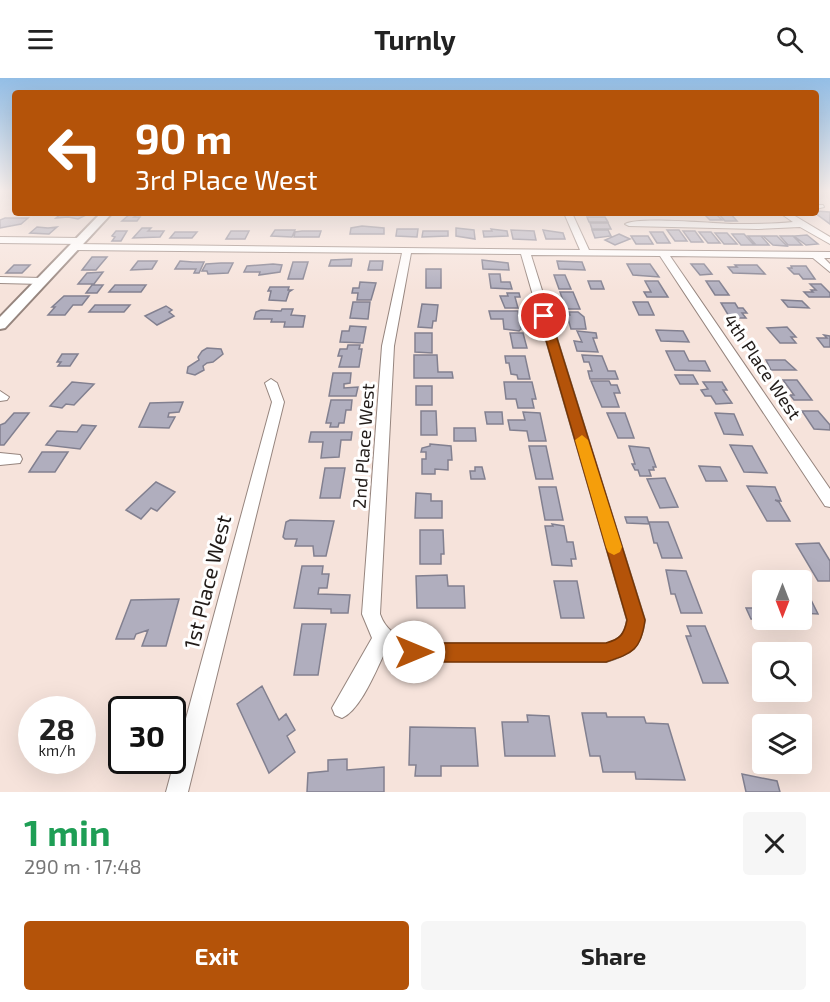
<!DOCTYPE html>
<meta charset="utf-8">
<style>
:root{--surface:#fff;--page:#f6f6f6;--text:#222;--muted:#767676;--accent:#b45309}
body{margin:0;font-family:"Exo 2",sans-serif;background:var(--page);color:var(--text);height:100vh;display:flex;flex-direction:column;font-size:22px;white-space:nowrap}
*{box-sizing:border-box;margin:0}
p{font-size:20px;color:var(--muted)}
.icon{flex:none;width:33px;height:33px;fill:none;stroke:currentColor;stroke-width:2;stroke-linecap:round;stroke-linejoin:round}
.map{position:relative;height:714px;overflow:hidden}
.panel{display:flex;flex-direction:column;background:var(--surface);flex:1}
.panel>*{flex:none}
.guide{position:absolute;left:12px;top:12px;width:807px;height:126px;border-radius:6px;box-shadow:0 6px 24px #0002;background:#b45309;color:#fff;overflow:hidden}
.needle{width:39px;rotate:180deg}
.buttons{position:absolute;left:752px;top:492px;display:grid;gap:12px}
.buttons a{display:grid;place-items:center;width:60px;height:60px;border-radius:6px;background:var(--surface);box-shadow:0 6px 24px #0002;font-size:30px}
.speed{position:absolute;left:18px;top:618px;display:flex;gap:12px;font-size:30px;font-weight:700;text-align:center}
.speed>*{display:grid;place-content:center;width:78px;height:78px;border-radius:50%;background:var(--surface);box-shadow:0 6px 24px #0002;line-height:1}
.speed small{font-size:15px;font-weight:400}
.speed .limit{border:3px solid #111;border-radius:9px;background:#fff;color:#111}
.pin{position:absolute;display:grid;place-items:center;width:51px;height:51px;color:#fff;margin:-26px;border:3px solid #fff;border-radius:50%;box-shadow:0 2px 6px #0007}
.me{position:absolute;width:66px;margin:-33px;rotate:90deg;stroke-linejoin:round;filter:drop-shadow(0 0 4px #0008)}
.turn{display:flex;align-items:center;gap:21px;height:126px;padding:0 24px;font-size:27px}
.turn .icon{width:78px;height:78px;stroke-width:2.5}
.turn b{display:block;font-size:42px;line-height:51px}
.round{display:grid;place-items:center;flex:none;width:63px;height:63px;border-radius:6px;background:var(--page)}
.summary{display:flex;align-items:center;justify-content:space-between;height:102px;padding:0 24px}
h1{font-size:36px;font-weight:700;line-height:45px;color:#1e9e55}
.primary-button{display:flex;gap:12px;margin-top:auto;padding:12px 24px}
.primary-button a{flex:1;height:69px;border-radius:6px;background:var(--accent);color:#fff;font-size:24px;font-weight:700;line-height:69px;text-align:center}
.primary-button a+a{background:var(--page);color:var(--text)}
header{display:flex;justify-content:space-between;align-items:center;height:78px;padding:0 24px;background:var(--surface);font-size:27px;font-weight:700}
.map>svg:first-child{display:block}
.building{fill:#b0aebe;stroke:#828090;stroke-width:1.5}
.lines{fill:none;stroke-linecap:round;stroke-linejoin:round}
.minor-casing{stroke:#96857e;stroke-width:2}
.major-casing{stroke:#96857e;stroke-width:4}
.minor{fill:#fff;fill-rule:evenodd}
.major{fill:#fff;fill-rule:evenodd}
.route{fill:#b45309;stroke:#753606;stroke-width:1.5}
.slow{fill:#f59e0b}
.labels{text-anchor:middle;stroke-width:6;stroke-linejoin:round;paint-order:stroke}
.street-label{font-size:18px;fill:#221c19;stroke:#fff}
.near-street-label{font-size:21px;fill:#221c19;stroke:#fff}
</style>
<header><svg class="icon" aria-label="menu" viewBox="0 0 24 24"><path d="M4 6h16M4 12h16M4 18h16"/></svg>Turnly<svg class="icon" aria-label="search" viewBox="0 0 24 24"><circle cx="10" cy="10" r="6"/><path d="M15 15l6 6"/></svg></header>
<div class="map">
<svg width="830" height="714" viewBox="0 0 830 714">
<rect width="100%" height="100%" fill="#f6e3db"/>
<path class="building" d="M816,133L830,134V146L815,135Z
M62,135H77L86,137L78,141L68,139L56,140Z
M131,135H139L134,139H140L137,143H122Z
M703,135H715L722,142H710Z
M718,135H730L737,143H725Z
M587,139H605L608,144H589Z
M5,140H28L21,146L0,150V142Z
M590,145H608L611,151H592Z
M362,148L384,150V156H350L351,150Z
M37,149L48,150L57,149L49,156L30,155Z
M142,150H151L148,153H164L160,159L133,160Z
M456,150L474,152L475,161L456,158Z
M397,151H418L417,159L396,158Z
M491,151L507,153L508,158L484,159L483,153H492Z
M275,152H295L292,159L271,158Z
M511,152L534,153L536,162L513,161Z
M543,152L563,155L565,161H546Z
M592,152H608L611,158L595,160Z
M667,152H679L687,163H675Z
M116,153H127L121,163H112L115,159L112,158Z
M231,153H249L245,161H226Z
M302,153H321L319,159H294L295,154Z
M423,153H448V158L422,159Z
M683,153H695L703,164H691Z
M175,154H197L192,160H170Z
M650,154H663L670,165H657Z
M699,154H711L720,165H708Z
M715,155H727L737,166H724Z
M619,156L630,161L615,167L605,162Z
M732,156H744L754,167H741Z
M807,157L818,166L806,167L794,158Z
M631,158H648L653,166H636Z
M748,158H761L769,167H756Z
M763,158H777L787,168L773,167Z
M780,158H793L802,167H788Z
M92,179H107L96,192H82Z
M352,181L351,188H329L331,182Z
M482,182L508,185L509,192L483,191Z
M138,183H157L152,191L131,192Z
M180,183L193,184H204L199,195H194L196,191H175Z
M370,183H383L382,192H368Z
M557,183L582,184L585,192L559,191Z
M293,184H308L303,201H288Z
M221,185H233L228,195L208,196L207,193H202L206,186Z
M273,186L282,187L280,194L259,197L260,194H244L247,188Z
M627,186H650L659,199L633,197Z
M691,186H704L712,196L700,197Z
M14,187H30L22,195H6Z
M735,187H757L765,196L733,195L728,189H737Z
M791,188H806L815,201H803L799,196H794L788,190H792Z
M426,191H441V210H426Z
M103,194L94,206H78L87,195Z
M489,196H500L501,204H510L512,211L491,210Z
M554,197H565L571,211H559Z
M588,203H601L604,211H591Z
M645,203H658L668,219H647L644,214H651Z
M706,203H719L729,217H715Z
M360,204L376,205L371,222H357L358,215H352L353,210H359Z
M810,206H821L830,215V219H809L804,214H813L811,212H816Z
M92,207H103L97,215H86Z
M115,207H146L141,214H109Z
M270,209H289L288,212H292L289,214L286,223L269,222L271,213H268Z
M560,214H573L580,231H566Z
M507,215H519L520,219H515L518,230H505L500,218H508Z
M64,218H89L82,227H73L65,237H48L55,229H52Z
M782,222L802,223L809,230L788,229Z
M353,224H370L368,241L350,240Z
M633,224H648L654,237H639Z
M721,225H735L738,230H743L747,235H742L746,240H730Z
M422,226L438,227L436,243H433L432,250L418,249Z
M95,227H130L124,234H89Z
M166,228L172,232L169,234L174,238L157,247L145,238Z
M282,231H293L291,237L305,238L303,249H284L285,244H271L272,241H254L256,234L261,232L281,233Z
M489,233H518L521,251L519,253L504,251L503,241H491Z
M569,234H578L584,239L586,251H571L567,237H570Z
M350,248L366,249L363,265L340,264L342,253H349Z
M787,249L796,259H791L796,265H780L767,250Z
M656,252L683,253L689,264L661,263Z
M577,253L596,255L597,260H593L598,274L577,273L574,263L582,264Z
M415,255H432V275L415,274Z
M510,255H523L527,270H513Z
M824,257L830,258V269H824L817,260H827Z
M348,267H360L359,271H362L359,289H339L342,278H338L340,271H347Z
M207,270L221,271L223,276L213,284L207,285L203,288L204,292L195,297L187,295L188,289L199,282L198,279L202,273Z
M666,273H684L689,283H705L710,293L675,292Z
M62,276H78L70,288H58L61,284H57Z
M414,277H437L438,294H452L453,300H414Z
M582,277L602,278L608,293H615L618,301H590L588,293H592L589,284H584Z
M505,278H525L530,301H518L517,297L511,296L509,285H506Z
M766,282H785L796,292H771Z
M333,295H351L350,305L344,306V310L358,309L356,318H329Z
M675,297H693L698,306H680Z
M783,302H797L812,322H794L790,317H794Z
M591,303H609L611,307H617L620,315H614L619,329H602Z
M72,304L94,306L74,327L66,326L62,330L50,328Z
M504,304H532L536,321H532L534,330H518L516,321H506Z
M703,304H722L727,312H723L732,325L716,326L711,318H705L701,312L708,311Z
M416,308H432V327H416Z
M331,322H352L351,332H346L344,345H339L338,349H330L331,345H326Z
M183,324L179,334L169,335L168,339H175L169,350L139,349L150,325Z
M421,333H436L437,357H421Z
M802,333H818L830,347V352L814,351Z
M485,334H502L503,346H487Z
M523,334L540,335L546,363H529L527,353L510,352L508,342H525Z
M14,335H29L4,367H0V347L5,345Z
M607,335H625L634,360H618Z
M715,335L734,336L743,357L724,356Z
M82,347L96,348L80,371L46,367L57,353L77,354Z
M454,350H475L476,363H454Z
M311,354H352L351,362H341L339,379L321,380L323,364H309Z
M430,366L451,368L452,382H448V392L435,391V396H422V381H426V374H421L422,370L430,368Z
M730,367L752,368L767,395L744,394Z
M529,368H546L553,401H536Z
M629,368L649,370L656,389H653L654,392H649L651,398H640L638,392H635L632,386H635Z
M42,374H68L55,394H29Z
M699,388L720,389L727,403H706Z
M475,389H482L485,401H471L470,393H475Z
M325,390H345L340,420H320Z
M665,400L678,429L660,430L647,401Z
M156,404L175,414L157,433L151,430L141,441L126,432Z
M747,408L775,409L781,423L775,422L779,424L790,443H767Z
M539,409H556L563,442H545Z
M416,415L431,416V423H442V440H415Z
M625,439H647L649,446L627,445Z
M290,442L334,443L326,478H314L313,468H295L297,461H285L283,459L286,444Z
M649,444H668L682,480H662L657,465H654Z
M552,446L564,448L567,464H573L576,481H571L572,488L552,487L545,448H553Z
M420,452H443L444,476H441V486H420Z
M819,465L830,483V503H818L796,466Z
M302,488H323L322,496H329L327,510H319L318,516L350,517L348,535H331V531L294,530Z
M666,492L686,493L702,535H681L675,516H671Z
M447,497L448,508H464L465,530H417L416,498Z
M554,503H577L584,540H561Z
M179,521L166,568H142L148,552L136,556L134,561H116L131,522Z
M801,521L811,522L818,536L801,535Z
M746,530H754L759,541H751Z
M302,546H326L318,597H294Z
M687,548H705L728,605H703L686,558H691Z
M262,608L279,642L286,636L295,652L287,658L295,674L269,695L237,626Z
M582,635H606L607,639H644L646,645L668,646L685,702L636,701L635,694H603L600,678H590Z
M527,637L549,638L555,678H505L502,644H528Z
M410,649L475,650L478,688H441V698H415L416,687H409Z
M347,681V692L384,689V714H307L308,695L328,693V682Z
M742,696L777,703L780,714H746Z"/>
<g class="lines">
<g class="minor-casing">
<path id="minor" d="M816,127H823L824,129L816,131Z
M564,135H572L589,172L830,174V180H824L830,186V194L813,180L670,178L830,411V429L825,428L660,178L531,177L645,542C641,570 632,576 606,584L414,583L386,572C377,590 361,632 342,640L335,637L332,630L372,560L362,536L382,268L402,175L75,172L71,169L75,166L580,172ZM411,175L521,176L627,542C625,556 620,561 606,566L414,565C398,559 386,553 380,536L394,268Z
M780,135H790L830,159V166L800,149L758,151L629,148L625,146C638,138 717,146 737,146C756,146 775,146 793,144Z
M0,159L80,160L84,163L80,166L0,165Z
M0,199L42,200L47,203L42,206L0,205Z
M271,301L277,305L284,324L188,714H166L272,324L265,305Z
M0,313L9,319L7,322L0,323Z
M0,375L20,377L22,381L20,385L0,387Z"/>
</g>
<g class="major-casing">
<path id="major" d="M101,135H112L5,250L0,251V239Z"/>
</g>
<use href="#minor" class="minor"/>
<use href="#major" class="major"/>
</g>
<linearGradient id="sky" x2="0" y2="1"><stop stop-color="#93bee6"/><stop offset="0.53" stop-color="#fbf2ef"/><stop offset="1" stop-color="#fbf2ef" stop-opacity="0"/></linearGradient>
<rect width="830" height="213" fill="url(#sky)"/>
<path class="route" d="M544,235L550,238L645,542C641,572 633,575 606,584H414L407,581L404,574L407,567L414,565H606C620,561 624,557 627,542L539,238Z"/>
<path class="slow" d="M582,357L588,362L622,469L620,474L614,477L608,474L606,469L575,362Z"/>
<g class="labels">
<g class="street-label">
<text transform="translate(762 289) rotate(56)" y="6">4th Place West</text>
<text transform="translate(364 368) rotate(-86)" y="6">2nd Place West</text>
</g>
<g class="near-street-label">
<text transform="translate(208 504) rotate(-76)" y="7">1st Place West</text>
</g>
</g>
</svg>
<div class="buttons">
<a><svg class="needle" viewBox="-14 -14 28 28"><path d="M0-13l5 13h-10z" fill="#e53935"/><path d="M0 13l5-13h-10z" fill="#767676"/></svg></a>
<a><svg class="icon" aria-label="search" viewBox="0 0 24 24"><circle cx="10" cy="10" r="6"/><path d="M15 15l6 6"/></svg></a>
<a><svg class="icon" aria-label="layers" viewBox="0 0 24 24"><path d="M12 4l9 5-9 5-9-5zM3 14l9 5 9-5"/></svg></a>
</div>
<div class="speed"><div>28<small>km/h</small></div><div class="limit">30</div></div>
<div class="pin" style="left:544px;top:238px;background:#d93025"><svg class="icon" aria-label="arrive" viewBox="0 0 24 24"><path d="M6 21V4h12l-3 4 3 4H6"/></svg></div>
<svg class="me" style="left:414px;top:574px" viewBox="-20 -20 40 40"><circle r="19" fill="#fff"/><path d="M0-13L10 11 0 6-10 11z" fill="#b45309"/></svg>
<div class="guide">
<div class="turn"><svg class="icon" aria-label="left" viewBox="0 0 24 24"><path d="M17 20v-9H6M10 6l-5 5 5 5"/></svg><div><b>90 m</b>3rd Place West</div></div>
</div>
</div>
<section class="panel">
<div class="summary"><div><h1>1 min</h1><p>290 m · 17:48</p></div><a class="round"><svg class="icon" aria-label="close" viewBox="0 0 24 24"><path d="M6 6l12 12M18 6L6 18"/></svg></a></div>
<div class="primary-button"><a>Exit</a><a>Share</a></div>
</section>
